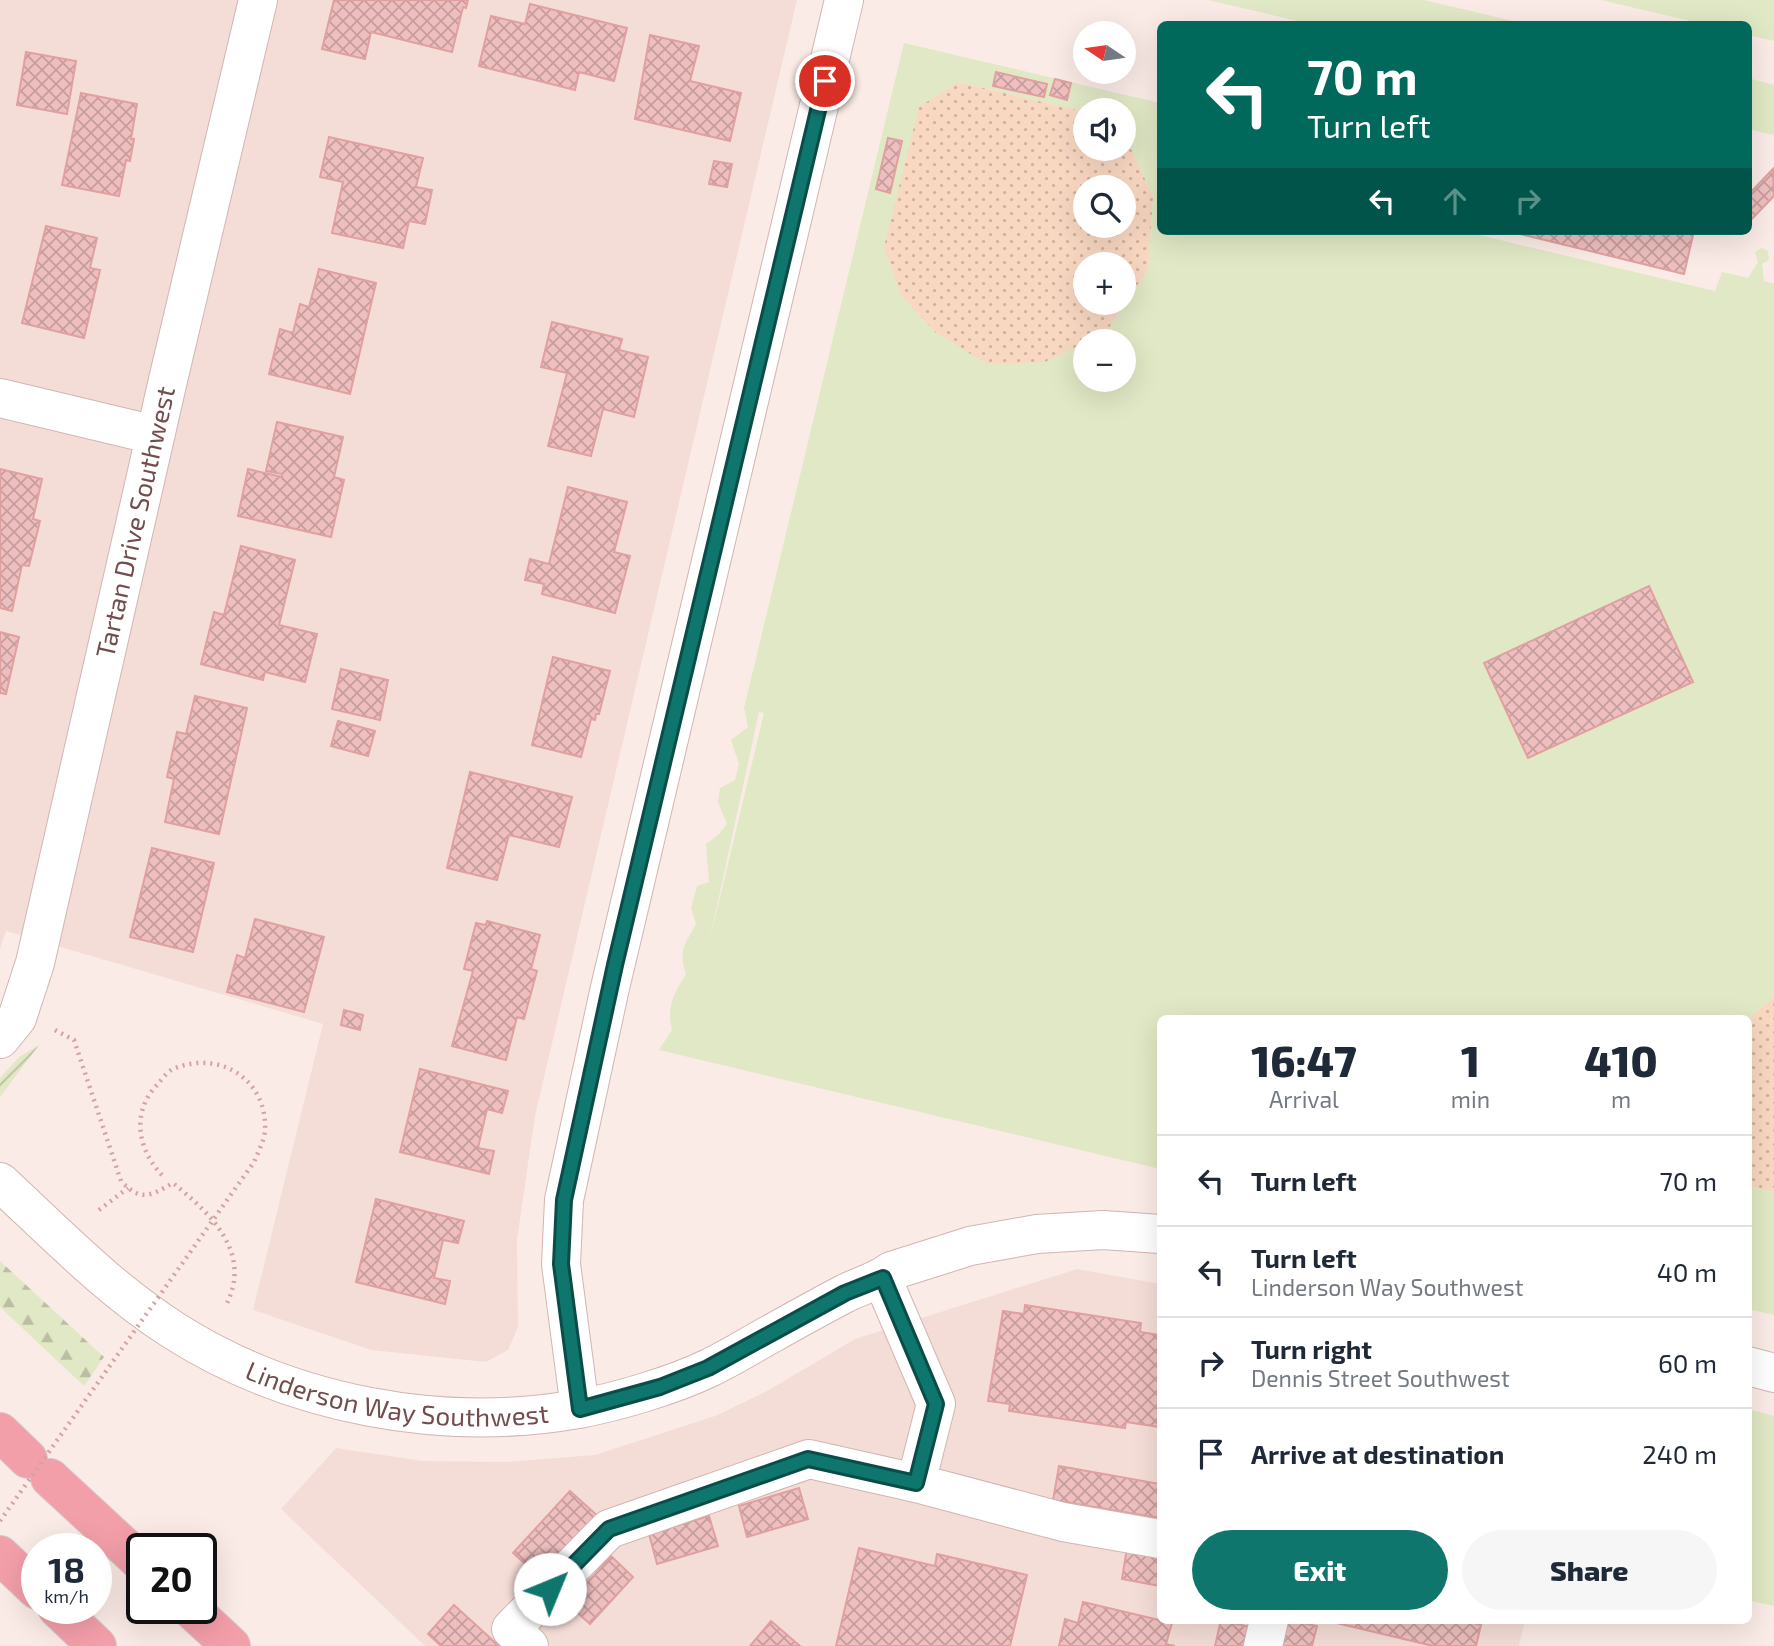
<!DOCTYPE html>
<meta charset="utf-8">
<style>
:root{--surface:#fff;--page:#f6f6f7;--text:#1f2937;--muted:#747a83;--line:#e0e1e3;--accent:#0f766e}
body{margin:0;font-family:"Exo 2",sans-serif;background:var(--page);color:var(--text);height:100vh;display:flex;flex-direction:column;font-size:26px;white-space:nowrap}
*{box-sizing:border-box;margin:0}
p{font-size:23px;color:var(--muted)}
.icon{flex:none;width:38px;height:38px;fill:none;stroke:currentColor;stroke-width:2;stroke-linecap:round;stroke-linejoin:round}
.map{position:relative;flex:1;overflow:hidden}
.side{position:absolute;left:1157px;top:1015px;width:595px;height:609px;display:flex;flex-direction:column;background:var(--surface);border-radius:10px;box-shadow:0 7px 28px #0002}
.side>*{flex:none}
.top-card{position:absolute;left:1157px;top:21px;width:595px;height:214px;border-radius:10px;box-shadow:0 7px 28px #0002;background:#00695c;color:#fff;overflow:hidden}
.needle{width:46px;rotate:283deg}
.tools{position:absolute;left:1073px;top:21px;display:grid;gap:14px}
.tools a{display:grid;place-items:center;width:63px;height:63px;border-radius:50%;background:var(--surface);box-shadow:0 7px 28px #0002;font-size:35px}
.speed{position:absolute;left:21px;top:1533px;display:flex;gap:14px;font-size:35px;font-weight:700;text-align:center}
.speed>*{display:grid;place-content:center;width:91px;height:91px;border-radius:50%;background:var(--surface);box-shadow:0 7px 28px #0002;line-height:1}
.speed small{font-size:18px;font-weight:400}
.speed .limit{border:4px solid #111;border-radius:10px;background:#fff;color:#111}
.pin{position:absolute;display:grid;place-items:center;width:60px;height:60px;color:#fff;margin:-30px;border:4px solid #fff;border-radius:50%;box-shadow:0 2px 7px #0007}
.me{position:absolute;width:77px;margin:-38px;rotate:45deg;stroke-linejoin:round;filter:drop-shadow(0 0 5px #0008)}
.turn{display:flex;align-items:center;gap:24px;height:147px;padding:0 35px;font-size:32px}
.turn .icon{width:91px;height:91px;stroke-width:2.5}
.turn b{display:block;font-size:49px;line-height:60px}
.lanes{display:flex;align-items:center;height:66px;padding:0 35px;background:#0003;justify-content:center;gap:35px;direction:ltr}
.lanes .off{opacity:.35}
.eta{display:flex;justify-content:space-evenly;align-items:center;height:119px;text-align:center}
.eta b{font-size:42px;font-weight:800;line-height:49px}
.action{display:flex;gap:14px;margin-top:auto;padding:14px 35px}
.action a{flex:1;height:80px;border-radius:42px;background:var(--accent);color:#fff;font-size:28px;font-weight:800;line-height:80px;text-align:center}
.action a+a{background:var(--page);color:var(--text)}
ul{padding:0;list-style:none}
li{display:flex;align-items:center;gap:21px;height:91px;padding:0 35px;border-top:2px solid var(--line)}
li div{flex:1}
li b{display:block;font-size:26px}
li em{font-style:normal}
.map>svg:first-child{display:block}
.residential{fill:#f5ddd7}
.green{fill:#e1e8c5;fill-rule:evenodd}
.forest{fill:url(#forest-firs)}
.sand{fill:url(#sand-dots);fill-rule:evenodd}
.garden{fill:url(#garden-furrows)}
.building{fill:url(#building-cross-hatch);stroke:#e1a0a0;stroke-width:2}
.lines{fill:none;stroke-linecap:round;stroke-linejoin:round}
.minor-casing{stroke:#d1b5b2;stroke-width:40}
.highway-casing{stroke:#d5c9ca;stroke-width:40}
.path{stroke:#d4a2a2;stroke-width:4.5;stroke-dasharray:2 5;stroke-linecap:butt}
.minor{stroke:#fff;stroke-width:38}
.highway{stroke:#f39faa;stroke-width:38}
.path-bridge{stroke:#d4a2a2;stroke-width:4.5;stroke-dasharray:2 5;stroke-linecap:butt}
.route-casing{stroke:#0a4d48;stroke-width:18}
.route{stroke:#0f766e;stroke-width:12}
.labels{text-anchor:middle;stroke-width:5;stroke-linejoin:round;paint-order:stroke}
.street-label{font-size:26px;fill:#734c4d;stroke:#fef0ec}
</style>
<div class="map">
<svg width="1774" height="1646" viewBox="0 0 1774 1646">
<defs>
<pattern id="forest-firs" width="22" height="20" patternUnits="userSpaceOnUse" patternTransform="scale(1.75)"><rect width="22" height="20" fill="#e1e8c5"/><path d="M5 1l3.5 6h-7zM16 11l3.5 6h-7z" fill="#bbbea2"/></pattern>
<pattern id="sand-dots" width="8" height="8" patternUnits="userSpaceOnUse" patternTransform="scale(1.75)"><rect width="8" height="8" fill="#f9d8c2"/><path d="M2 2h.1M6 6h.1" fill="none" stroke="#ceb1a0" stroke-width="1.8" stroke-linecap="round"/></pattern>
<pattern id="garden-furrows" width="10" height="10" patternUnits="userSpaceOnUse" patternTransform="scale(1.75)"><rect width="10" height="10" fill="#e1e8c5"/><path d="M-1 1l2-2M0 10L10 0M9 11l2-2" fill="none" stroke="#bbbea2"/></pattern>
<pattern id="building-cross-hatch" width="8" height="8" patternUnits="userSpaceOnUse" patternTransform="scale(1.75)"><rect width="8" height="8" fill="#efbfbf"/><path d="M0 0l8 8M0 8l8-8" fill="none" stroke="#c69d9d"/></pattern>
</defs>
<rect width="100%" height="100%" fill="#fbebe6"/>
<path class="residential" d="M0,0H797L535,1116L517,1240L518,1327L508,1350L486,1362L371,1350L253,1310L323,1024L6,931L0,949Z
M1077,1269L1160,1284V1620L1525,1621L1519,1646H425L281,1509L336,1448L423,1461L506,1462L595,1455L715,1416L767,1391L855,1339Z"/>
<path class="green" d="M1208,0H1424L1526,24H1310Z
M1601,0H1774V41L1748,35V24H1703Z
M904,43L1160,103V231H1462L1715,291L1722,272L1748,278L1758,262L1755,252L1762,248L1768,251L1769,260L1762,264L1764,281L1774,284V997L1748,1019L1160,1018V1169L659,1050L672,1030C666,1008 674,993 686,974C678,950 685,944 696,924L691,908L697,886L709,882L706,844L718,835L727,824L718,802L720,788L735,780L739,764L731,740L748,727L744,708ZM958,82L1085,112V110H1124V133L1153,197L1148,269L1106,332L1087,341H1124V380H1085V342L1045,362L935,332L901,296L884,247ZM759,712L764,713L711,935V934Z
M1748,78L1774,85V135L1748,129Z
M1748,1186L1774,1192V1315L1748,1309Z
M1748,1409L1774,1416V1606L1748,1600Z"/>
<path class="forest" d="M0,1261L104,1357L84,1386L0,1307Z"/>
<path class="sand" d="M958,82L1085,112V149H1124V133L1153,197L1148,269L1106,332L1045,362L987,364L935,332L901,296L884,247L919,107ZM1085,187H1124V226H1085ZM1085,264H1124V303H1085Z
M1774,997V1192L1748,1186V1019Z"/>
<path class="garden" d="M39,1045L0,1097V1078L19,1057Z"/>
<path class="building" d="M334,0H468L466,8L463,7L452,52L371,32L365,59L322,49Z
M530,4L627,28L614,81L579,72L575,90L479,66L491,16L525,24Z
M1112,29L1128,34L1124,53V33H1111Z
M650,35L699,46L690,81L741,93L730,141L635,119Z
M26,52L76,61L67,114L17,105Z
M996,72L1047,84L1044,97L993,86Z
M1055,79L1071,83L1067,100L1050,95Z
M81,93L137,104L131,139H134L130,161L126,160L119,196L62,185Z
M329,137L423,158L416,187L432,190L425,224L409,221L403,248L332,233L343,182L320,177Z
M888,138L902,141L890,193L876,189Z
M714,161L732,164L727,187L709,184Z
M1773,169L1774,196L1748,223V195Z
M46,226L97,238L90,268L100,270L84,338L22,323Z
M1508,231H1694L1684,274Z
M319,269L376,283L350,394L269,374L280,329L293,333L300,304L309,307Z
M552,322L622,339L619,350L648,357L634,417L603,409L591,456L548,446L567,373L541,367Z
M277,422L343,437L334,477L344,480L331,537L238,516L248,469L282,477V474L266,471Z
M0,469L42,479L33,519L40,521L29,566L22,565L12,611L0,608Z
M568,487L627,502L614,552L630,556L615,613L542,594L544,584L525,580L530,559L549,564Z
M241,546L295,560L279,625L317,634L305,682L265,672L263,680L201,664L214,612L224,615Z
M1649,586L1693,682L1528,758L1484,663Z
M0,632L19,637L6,694L0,693Z
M553,657L610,671L599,714H596L595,720L591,719L581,757L532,745Z
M341,669L388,680L380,720L332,709Z
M195,696L247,708L219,834L165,822L174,779L167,777L177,732L186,734Z
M338,721L375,731L368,756L331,746Z
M470,772L572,797L559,847L509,835L497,880L447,868Z
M152,848L214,863L193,952L130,937Z
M255,919L324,937L304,1012L227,992L237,955L245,958Z
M487,921L540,935L531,969L537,971L524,1019L517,1017L506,1060L452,1046L473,971L464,969L476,923L486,925Z
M344,1010L363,1015L360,1030L341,1025Z
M420,1069L508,1091L502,1113L487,1109L478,1148L494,1151L489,1174L400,1152Z
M376,1199L464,1221L458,1243L443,1240L434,1278L450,1281L445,1304L356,1282Z
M1025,1305L1141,1323L1140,1332L1160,1335V1427L1126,1422L1125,1428L1009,1411L1010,1404L988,1401L1003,1311L1024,1314Z
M1059,1466L1160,1484V1518L1053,1500Z
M799,1488L808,1519L747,1537L739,1506Z
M570,1491L600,1518L543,1580L513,1553Z
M709,1516L718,1546L657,1564L649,1534Z
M859,1548L935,1566L937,1554L1027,1575L1010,1646H836Z
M1127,1548L1160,1554V1586L1122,1579Z
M611,1556L633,1577L590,1624L568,1604Z
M1083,1602L1172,1623L1166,1644L1175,1646H1059L1065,1619L1078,1623Z
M454,1605L499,1646H441L428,1634Z
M1221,1620L1250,1627L1246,1646H1215Z
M1288,1620L1317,1626L1312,1646H1282Z
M1324,1620H1462L1481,1625L1476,1646H1433Z
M771,1621L800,1646H750Z"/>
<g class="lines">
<g class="minor-casing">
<g id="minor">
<path d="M0,398L155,435"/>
<path id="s1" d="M0,1039L17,1018L35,963L168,380L258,0"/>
<path id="s2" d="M0,1182C55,1233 109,1289 173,1330C290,1405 442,1433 578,1409C617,1402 674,1385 709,1368C730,1358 749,1346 769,1335C794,1321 819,1307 844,1294C859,1286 877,1282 891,1271L970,1246L1037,1234L1103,1230L1160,1234"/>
<path d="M882,1278L936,1404L916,1483L1063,1522L1160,1539"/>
<path d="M1748,1366L1774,1373"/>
<path d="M580,1409L561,1264L564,1200L609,992L844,0"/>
<path d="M529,1646L511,1629L609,1529L809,1459L916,1483"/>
<path d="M1263,1646L1269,1620"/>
</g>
</g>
<g class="highway-casing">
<path id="highway" d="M0,1432L28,1459
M50,1478L142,1563
M0,1555L37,1590
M57,1608L97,1646
M190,1608L231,1646"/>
</g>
<path class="path" d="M55,1030L74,1040L121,1181C141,1202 150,1196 173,1183C211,1214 253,1253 226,1305
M99,1210L128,1188"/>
<use href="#minor" class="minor"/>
<use href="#highway" class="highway"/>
<path class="path-bridge" d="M0,1521L254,1162C258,1152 264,1141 265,1131C268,1080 220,1049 173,1069C167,1072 162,1079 158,1084C131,1111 137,1149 162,1175"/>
</g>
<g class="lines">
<g class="route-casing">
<path id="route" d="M550,1589L609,1529L808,1459L916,1483L936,1404L883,1278L845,1293L708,1368L660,1387L580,1409L561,1264L564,1200L615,965L825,81"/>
</g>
<use href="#route" class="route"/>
</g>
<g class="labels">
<g class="street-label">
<text dy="9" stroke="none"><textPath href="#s1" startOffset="537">Tartan Drive Southwest</textPath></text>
<text dy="9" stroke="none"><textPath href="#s2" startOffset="466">Linderson Way Southwest</textPath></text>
</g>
</g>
</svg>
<div class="tools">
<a><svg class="needle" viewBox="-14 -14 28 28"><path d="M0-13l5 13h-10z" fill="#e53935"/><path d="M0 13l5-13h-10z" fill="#747a83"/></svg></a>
<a><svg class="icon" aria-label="sound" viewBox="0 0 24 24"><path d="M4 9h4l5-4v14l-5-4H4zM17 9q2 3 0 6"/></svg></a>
<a><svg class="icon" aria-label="search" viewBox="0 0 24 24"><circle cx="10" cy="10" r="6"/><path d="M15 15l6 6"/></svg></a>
<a>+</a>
<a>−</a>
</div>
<div class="speed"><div>18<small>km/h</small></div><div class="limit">20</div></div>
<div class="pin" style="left:825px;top:81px;background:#d93025"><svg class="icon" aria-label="arrive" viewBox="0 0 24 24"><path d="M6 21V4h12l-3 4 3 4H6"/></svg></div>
<svg class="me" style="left:550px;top:1589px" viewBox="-20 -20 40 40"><circle r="19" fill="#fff"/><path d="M0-13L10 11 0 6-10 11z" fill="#0f766e"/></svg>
<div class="top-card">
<div class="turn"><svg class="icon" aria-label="left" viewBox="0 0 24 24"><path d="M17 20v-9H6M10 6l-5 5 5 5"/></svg><div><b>70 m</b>Turn left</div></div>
<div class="lanes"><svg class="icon" aria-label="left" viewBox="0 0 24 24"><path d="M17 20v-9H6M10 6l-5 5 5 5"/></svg><svg class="icon off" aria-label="ahead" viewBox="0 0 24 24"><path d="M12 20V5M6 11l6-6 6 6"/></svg><svg class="icon off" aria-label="right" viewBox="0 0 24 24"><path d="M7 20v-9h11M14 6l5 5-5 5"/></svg></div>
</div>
<section class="side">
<div class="eta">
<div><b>16:47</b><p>Arrival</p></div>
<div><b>1</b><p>min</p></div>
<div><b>410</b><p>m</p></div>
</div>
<ul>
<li><svg class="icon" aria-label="left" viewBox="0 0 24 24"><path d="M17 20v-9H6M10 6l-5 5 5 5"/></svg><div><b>Turn left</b></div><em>70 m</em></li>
<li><svg class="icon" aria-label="left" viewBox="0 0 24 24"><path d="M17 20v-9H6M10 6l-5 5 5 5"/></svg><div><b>Turn left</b><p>Linderson Way Southwest</p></div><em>40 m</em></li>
<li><svg class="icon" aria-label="right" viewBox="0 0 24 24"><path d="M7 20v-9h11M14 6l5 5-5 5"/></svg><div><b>Turn right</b><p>Dennis Street Southwest</p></div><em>60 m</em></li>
<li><svg class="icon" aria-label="arrive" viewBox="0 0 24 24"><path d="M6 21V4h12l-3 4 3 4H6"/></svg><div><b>Arrive at destination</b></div><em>240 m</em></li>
</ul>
<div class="action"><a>Exit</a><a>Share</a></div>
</section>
</div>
